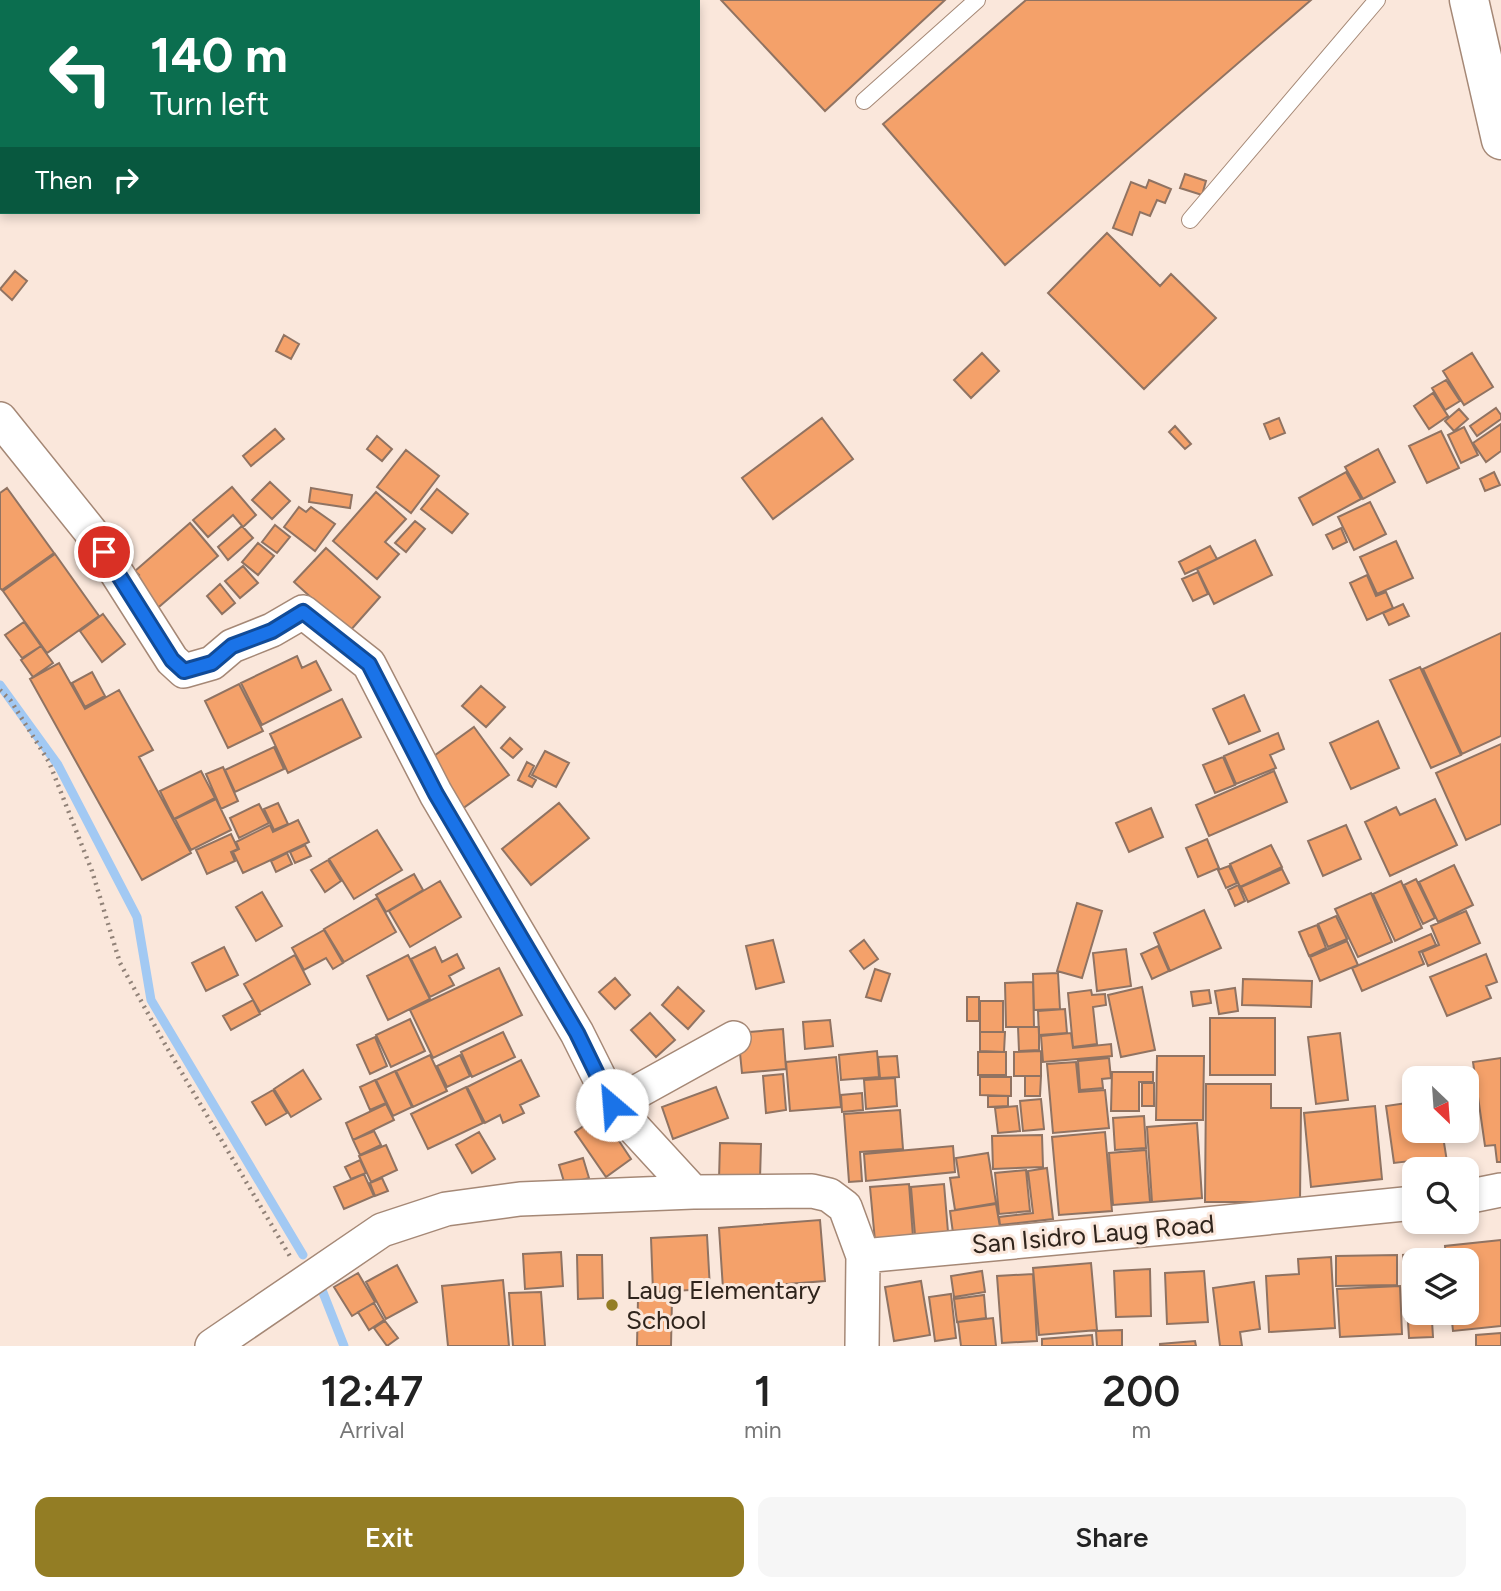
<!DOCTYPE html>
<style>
:root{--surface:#fff;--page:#f6f6f6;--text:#222;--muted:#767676;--accent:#937d24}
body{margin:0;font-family:Figtree,sans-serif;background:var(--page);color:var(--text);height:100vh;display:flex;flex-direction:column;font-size:26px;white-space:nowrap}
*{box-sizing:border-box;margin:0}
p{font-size:23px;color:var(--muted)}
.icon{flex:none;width:38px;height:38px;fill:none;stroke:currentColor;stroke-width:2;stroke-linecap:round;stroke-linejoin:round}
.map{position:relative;height:1346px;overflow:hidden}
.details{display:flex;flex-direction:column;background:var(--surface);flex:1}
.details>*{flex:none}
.hud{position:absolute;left:0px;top:0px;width:700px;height:214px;box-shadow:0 4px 10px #0003;background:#0b6e4f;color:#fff;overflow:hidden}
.needle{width:46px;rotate:155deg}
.tools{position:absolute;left:1402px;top:1066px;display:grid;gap:14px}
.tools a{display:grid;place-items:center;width:77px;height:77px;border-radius:14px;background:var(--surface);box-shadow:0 4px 10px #0003;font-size:35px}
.pin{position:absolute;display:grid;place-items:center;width:60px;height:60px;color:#fff;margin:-30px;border:4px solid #fff;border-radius:50%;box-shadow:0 2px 7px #0007}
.me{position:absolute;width:77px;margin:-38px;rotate:333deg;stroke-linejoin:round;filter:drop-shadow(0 0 5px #0008)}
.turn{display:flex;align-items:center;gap:24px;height:147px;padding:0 35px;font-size:32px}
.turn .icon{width:91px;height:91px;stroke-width:2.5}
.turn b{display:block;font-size:49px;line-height:60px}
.then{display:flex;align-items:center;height:66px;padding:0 35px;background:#0003;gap:14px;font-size:26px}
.eta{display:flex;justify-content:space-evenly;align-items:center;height:119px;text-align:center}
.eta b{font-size:42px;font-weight:600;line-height:49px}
.button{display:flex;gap:14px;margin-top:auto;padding:14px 35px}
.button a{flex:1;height:80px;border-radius:14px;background:var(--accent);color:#fff;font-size:28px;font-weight:600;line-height:80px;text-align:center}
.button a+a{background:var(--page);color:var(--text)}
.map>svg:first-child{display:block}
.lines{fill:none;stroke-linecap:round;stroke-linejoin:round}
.stream{stroke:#a2c9f3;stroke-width:9}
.building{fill:#f4a16a;stroke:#907362;stroke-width:2}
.lane-casing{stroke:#a58876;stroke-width:18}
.street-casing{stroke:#a58876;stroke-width:36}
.secondary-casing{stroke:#a58876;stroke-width:41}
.path{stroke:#918278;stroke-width:4.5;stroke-dasharray:2 5;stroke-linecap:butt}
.lane{stroke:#fff;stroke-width:16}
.street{stroke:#fff;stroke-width:33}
.secondary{stroke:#fff;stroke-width:38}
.route-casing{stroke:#114b97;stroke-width:18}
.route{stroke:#1a73e8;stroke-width:12}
.poi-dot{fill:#937d24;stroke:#fae7db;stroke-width:2.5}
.labels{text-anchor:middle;stroke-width:6;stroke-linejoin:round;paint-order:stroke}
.street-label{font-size:26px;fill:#2f241c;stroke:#fae7db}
.poi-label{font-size:26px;fill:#2f241c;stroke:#fae7db;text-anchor:start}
</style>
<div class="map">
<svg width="1501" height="1346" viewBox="0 0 1501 1346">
<rect width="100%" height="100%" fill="#fae7db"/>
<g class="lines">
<path class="stream" d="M0,685L58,765L137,917L151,1000L303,1255
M322,1290L344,1346"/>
</g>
<path class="building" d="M721,0H945L825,111Z
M1026,0H1311L1005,265L883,124Z
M1185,174L1206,181L1202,195L1180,188Z
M1149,180L1171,189L1165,203L1157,200L1150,216L1140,212L1132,235L1113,228L1131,182L1146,188Z
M1107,233L1160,286L1171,274L1216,318L1144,389L1048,293Z
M15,271L27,281L12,300L0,289Z
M284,335L299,344L291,359L276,351Z
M982,353L999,371L971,398L954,380Z
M1472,353L1493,387L1464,405L1443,371Z
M1446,380L1460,401L1445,410L1432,388Z
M1433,393L1448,416L1429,429L1414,406Z
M1496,408L1501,415V419L1477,436L1470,426Z
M1459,409L1468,419L1454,431L1445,421Z
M822,418L853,459L773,519L742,478Z
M1279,418L1285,433L1270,439L1264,424Z
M1501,424V451L1486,462L1473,443Z
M1175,426L1191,444L1185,449L1169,432Z
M1464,427L1478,455L1461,463L1448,435Z
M275,429L284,439L251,466L243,456Z
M1441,431L1459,468L1427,483L1409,446Z
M377,436L392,449L382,461L367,449Z
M1378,449L1395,482L1363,499L1345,467Z
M406,450L439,476L411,513L377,487Z
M1346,472L1361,499L1313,525L1299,498Z
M1494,472L1500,485L1485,491L1480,479Z
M270,482L290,501L272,519L252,500Z
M232,487L256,515L243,527L233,515L208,537L193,520Z
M7,488L54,553L2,590L0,588V493Z
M311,488L352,495L350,508L309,502Z
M437,489L468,514L452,533L421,509Z
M376,492L406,519L385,542L399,554L377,579L333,541Z
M1370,502L1386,534L1354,550L1338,517Z
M299,507L306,512L311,507L335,524L315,551L284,527Z
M415,521L425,529L406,552L395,543Z
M190,523L218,556L153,612L129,584L139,575L135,571Z
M275,525L290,537L277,553L262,542Z
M242,526L253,538L228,560L218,547Z
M1341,528L1347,542L1333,549L1326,535Z
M1255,540L1272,575L1214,604L1197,569Z
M1396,541L1413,578L1377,594L1360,557Z
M258,543L274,556L258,575L242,562Z
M1210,546L1217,559L1185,574L1179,562Z
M326,548L380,597L349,632L294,582Z
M55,554L99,616L47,653L3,591Z
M243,566L258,583L240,598L225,581Z
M1198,572L1208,594L1193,601L1182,579Z
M1367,575L1376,596L1386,592L1393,608L1367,620L1350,583Z
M220,584L235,603L222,614L207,596Z
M1403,604L1409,616L1389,625L1383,613Z
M103,614L125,644L102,662L80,631Z
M24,622L41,646L22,658L5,635Z
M1501,633V736L1462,754L1423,669Z
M41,646L53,663L33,677L21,660Z
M297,656L302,668L316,661L331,690L262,725L241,683Z
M59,663L85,709L119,690L153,750L139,757L191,853L142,880L30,679Z
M1420,667L1461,755L1431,768L1390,680Z
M92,672L105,696L85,707L72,683Z
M239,684L263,731L228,748L205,701Z
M481,686L505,707L486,727L462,706Z
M1244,695L1260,731L1229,744L1213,709Z
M342,699L361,737L288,773L270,734Z
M1378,721L1399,768L1351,789L1330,743Z
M474,727L509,775L462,809L427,761Z
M1278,733L1284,749L1270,755L1276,768L1236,784L1224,756Z
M510,738L522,749L513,758L501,748Z
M1501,744V824L1466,840L1436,773Z
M274,747L284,769L235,792L225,770Z
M545,751L569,763L556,787L532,775Z
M1223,757L1235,785L1215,793L1203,765Z
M527,762L534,766L529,776L536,780L532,787L518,780Z
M223,767L238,801L221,809L206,774Z
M201,771L215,798L174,819L160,791Z
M1274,771L1287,802L1209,836L1196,805Z
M216,799L231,830L191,850L175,819Z
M1435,799L1457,845L1390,876L1365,822L1396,807L1400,815Z
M278,803L288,824L274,830L264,809Z
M559,803L589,838L531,885L502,849Z
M259,804L269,823L239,838L230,818Z
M1151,808L1163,837L1129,852L1116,823Z
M298,820L309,842L243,873L233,852L239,849L236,842L270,825L273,832Z
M1346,825L1361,859L1323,876L1308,841Z
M377,830L402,870L354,899L329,859Z
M231,834L238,849L231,852L235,861L207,874L196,850Z
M1207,839L1219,868L1198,877L1186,848Z
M305,845L311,856L295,863L290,852Z
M1271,845L1282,867L1240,887L1230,864Z
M287,853L292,864L276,872L271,861Z
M328,860L341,881L325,892L311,870Z
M1454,865L1473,905L1438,922L1419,882Z
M1229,866L1237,883L1226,888L1218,870Z
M1282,869L1289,883L1248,902L1241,887Z
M414,874L423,890L386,912L376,895Z
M1416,879L1435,918L1423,924L1404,885Z
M440,881L461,917L410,947L389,911Z
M1401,881L1422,928L1395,941L1373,894Z
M1238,885L1245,901L1235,906L1228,890Z
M262,892L282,926L256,941L236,907Z
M1371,893L1392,942L1358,957L1335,909Z
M377,898L396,932L344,962L324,929Z
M1077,903L1102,911L1082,978L1057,971Z
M1204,910L1221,948L1170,971L1154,933Z
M1466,911L1480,943L1428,966L1422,952L1439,945L1431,926Z
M1336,916L1347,939L1328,947L1318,924Z
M1317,925L1326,948L1309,956L1299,932Z
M324,930L343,963L333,969L326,958L304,970L292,948Z
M1431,934L1436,945L1419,952L1424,964L1362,991L1352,968Z
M773,940L784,982L756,989L746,946Z
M864,940L878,959L864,969L850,951Z
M1347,941L1358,965L1320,981L1310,957Z
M1158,946L1169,971L1152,979L1141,954Z
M224,947L238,975L206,991L192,963Z
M435,947L442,962L457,954L464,968L449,976L454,985L430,997L411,959Z
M1126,949L1131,986L1097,991L1093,953Z
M1486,954L1497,982L1486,986L1491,998L1447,1016L1430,977Z
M295,955L310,984L260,1012L244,984Z
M408,955L430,999L388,1020L367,976Z
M499,968L522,1015L433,1058L410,1010Z
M875,969L890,974L881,1001L866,997Z
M1058,973L1060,1009L1034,1010L1033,974Z
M615,978L630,995L615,1009L599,992Z
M1243,979L1312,981L1311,1007L1242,1005Z
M1033,982L1034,1027H1006L1005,983Z
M678,987L704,1011L688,1029L662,1005Z
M1142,987L1155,1050L1121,1057L1108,995Z
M1235,988L1238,1011L1219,1014L1215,991Z
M1091,990L1092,995L1105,994L1106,1005L1093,1007L1097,1044L1073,1047L1068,993Z
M1209,990L1211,1003L1193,1006L1191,992Z
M967,997H979V1021H967Z
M253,1000L260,1014L231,1030L223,1016Z
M980,1001H1003V1032H980Z
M1065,1009L1067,1033L1039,1035L1038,1011Z
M650,1013L675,1040L656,1057L631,1030Z
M1210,1018H1275V1075H1210Z
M410,1019L425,1051L391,1067L376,1035Z
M830,1020L833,1046L805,1049L803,1022Z
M1018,1027H1039V1050L1019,1051Z
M783,1029L786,1069L742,1073L738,1033Z
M503,1032L515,1057L472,1077L461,1052Z
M980,1032H1005L1004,1052L980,1051Z
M1071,1033L1073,1048L1111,1044L1112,1056L1043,1062L1041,1036Z
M1340,1033L1348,1100L1316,1104L1308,1037Z
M375,1037L387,1066L370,1074L357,1045Z
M877,1051L879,1077L841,1080L839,1055Z
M1041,1051V1076H1014V1052Z
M978,1052H1006V1075H978Z
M430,1055L447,1091L413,1107L396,1071Z
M460,1055L470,1076L447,1087L437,1066Z
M897,1056L899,1077L880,1078L878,1057Z
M1157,1056H1204L1203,1120H1156Z
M836,1057L841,1107L790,1111L786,1062Z
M1109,1058L1111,1078L1102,1079L1103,1088L1080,1090L1078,1061Z
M1501,1058V1162H1497L1495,1145L1485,1146L1473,1062Z
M521,1060L539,1096L520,1105L524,1113L503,1123L500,1115L485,1123L467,1087Z
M1076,1062L1079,1092L1105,1090L1109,1128L1053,1133L1047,1064Z
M303,1070L321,1099L291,1117L274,1089Z
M395,1071L412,1107L393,1116L376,1080Z
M1112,1072H1153V1082H1139V1111H1111Z
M783,1074L786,1110L766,1113L763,1076Z
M1025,1076H1041L1040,1096H1025Z
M980,1077H1011V1096L980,1095Z
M895,1078L897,1106L866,1109L864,1080Z
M375,1080L386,1103L370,1110L360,1087Z
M1142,1083H1154V1106H1142Z
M1206,1084H1271V1108H1301L1300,1202H1205Z
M466,1087L483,1123L428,1149L411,1114Z
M716,1087L728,1118L673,1139L662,1107Z
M273,1090L287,1113L266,1125L252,1102Z
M862,1093L863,1110L842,1112L841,1095Z
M988,1096H1008V1106L988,1107Z
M1041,1099L1044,1129L1023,1131L1020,1101Z
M1414,1102V1130H1442L1448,1168L1414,1169V1173L1412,1174L1410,1161L1394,1163L1386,1106Z
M386,1104L394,1120L353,1140L346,1123Z
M1017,1106L1020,1131L998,1133L995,1108Z
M1375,1106L1382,1179L1311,1187L1304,1113Z
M900,1110L903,1149L860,1152L862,1181L849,1182L844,1114Z
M601,1114L631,1159L606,1177L575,1132Z
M1144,1116L1146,1148L1115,1150L1113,1118Z
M1197,1123L1202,1198L1152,1202L1147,1127Z
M374,1131L381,1145L360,1155L353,1140Z
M479,1132L495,1159L472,1173L456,1145Z
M1105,1132L1112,1211L1059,1215L1052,1137Z
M1042,1135L1043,1167L993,1169L992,1136Z
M720,1143L761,1144L760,1179H719Z
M386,1145L397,1170L371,1182L359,1156Z
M953,1146L955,1172L866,1181L864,1154Z
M1146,1150L1150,1202L1113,1205L1109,1153Z
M988,1153L996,1203L955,1210L950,1178L959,1177L956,1158Z
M583,1158L589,1178L565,1185L559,1165Z
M360,1160L366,1173L351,1179L345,1167Z
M1047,1168L1053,1219L1000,1225L999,1217L1033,1213L1028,1171Z
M1026,1170L1030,1211L999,1214L995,1173Z
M364,1174L374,1196L344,1209L334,1187Z
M382,1178L388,1191L375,1196L370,1183Z
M909,1184L913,1237L875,1241L870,1187Z
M944,1184L948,1232L915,1235L911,1187Z
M996,1204L1000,1227L953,1233L950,1211Z
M820,1220L825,1281L723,1289L719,1228Z
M707,1235L710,1289L653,1292L651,1238Z
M1501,1240V1326L1453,1331L1451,1312H1466V1260H1446L1445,1246Z
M1442,1251V1260H1414V1299L1407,1300L1403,1255Z
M561,1252L563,1286L525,1289L523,1254Z
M577,1255H602L603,1298L578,1299Z
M1397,1255V1285L1336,1286V1256Z
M1331,1257L1335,1328L1269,1332L1266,1276L1299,1274L1298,1259Z
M1091,1263L1097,1330L1039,1335L1033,1268Z
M397,1265L417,1302L386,1319L366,1282Z
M1150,1269L1151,1316L1116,1317L1114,1271Z
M982,1271L985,1292L954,1297L951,1276Z
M1204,1271L1208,1322L1167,1324L1165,1273Z
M358,1273L375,1302L352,1316L334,1287Z
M1033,1274L1037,1341L1002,1343L997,1276Z
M503,1280L509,1346H448L442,1286Z
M921,1281L930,1335L894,1341L885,1287Z
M1254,1282L1260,1329L1240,1332L1242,1346H1220L1213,1288Z
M1400,1286L1402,1334L1340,1337L1337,1289Z
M541,1292L545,1346H513L509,1293Z
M951,1294L956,1338L935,1341L929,1297Z
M984,1295L986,1318L957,1322L954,1299Z
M638,1298H672L671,1346H637Z
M1414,1301V1312H1432V1317L1405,1318L1404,1302Z
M374,1303L384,1320L369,1330L358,1312Z
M993,1318L996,1346H961L958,1322Z
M385,1321L398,1338L387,1346L374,1328Z
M1432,1321L1433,1337L1409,1338L1408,1322Z
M1122,1330V1346H1097L1096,1331Z
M1501,1333V1346H1476V1335Z
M1092,1335L1093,1346H1042V1339Z
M1195,1341L1196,1346H1160V1344Z"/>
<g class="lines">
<g class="lane-casing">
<path id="lane" d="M864,101L977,0
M1190,220L1377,0"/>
</g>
<g class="street-casing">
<path id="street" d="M0,419L90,531L172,660L184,671L212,663L232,646L272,630L303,612L369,664L436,794L577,1033L613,1105L693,1192
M613,1105L734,1038
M1466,1197L1501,1190
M863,1256L1196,1225L1414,1203
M212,1346L382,1230L446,1209L520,1199L693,1192L812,1191L829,1195L845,1207L863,1256L862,1346"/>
</g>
<g class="secondary-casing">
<path id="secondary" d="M1469,0L1501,140"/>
</g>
<path class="path" d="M0,690L11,701L49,762L92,871L120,963L166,1046L291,1258"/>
<use href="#lane" class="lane"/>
<use href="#street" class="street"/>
<use href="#secondary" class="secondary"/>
</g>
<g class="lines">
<g class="route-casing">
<path id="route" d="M104,552L172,660L184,671L212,663L232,646L272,631L303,612L369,664L436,794L577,1033L612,1105"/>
</g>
<use href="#route" class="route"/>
</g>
<circle class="poi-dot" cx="612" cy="1305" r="7"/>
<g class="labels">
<g class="street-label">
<text transform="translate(1093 1234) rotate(-5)" y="9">San Isidro Laug Road</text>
</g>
<g class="poi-label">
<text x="626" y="1299">Laug Elementary<tspan x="626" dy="30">School</tspan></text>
</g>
</g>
</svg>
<div class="tools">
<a><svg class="needle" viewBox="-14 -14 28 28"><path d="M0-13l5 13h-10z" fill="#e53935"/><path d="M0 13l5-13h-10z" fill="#767676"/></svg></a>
<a><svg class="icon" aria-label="search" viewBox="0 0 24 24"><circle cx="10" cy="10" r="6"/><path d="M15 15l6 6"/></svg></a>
<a><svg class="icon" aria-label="layers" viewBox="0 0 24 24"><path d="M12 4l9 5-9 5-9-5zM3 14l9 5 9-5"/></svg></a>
</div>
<div class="pin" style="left:104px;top:552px;background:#d93025"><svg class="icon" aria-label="arrive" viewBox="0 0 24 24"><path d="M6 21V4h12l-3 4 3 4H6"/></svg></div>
<svg class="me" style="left:612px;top:1105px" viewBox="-20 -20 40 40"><circle r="19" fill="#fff"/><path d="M0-13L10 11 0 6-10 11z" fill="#1a73e8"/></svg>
<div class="hud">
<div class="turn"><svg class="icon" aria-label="left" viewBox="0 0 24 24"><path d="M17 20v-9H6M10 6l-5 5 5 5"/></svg><div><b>140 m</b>Turn left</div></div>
<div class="then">Then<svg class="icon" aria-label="right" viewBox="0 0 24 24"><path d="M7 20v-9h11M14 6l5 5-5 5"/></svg></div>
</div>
</div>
<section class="details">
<div class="eta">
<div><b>12:47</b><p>Arrival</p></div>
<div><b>1</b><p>min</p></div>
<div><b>200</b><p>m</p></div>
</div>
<div class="button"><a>Exit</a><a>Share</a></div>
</section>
